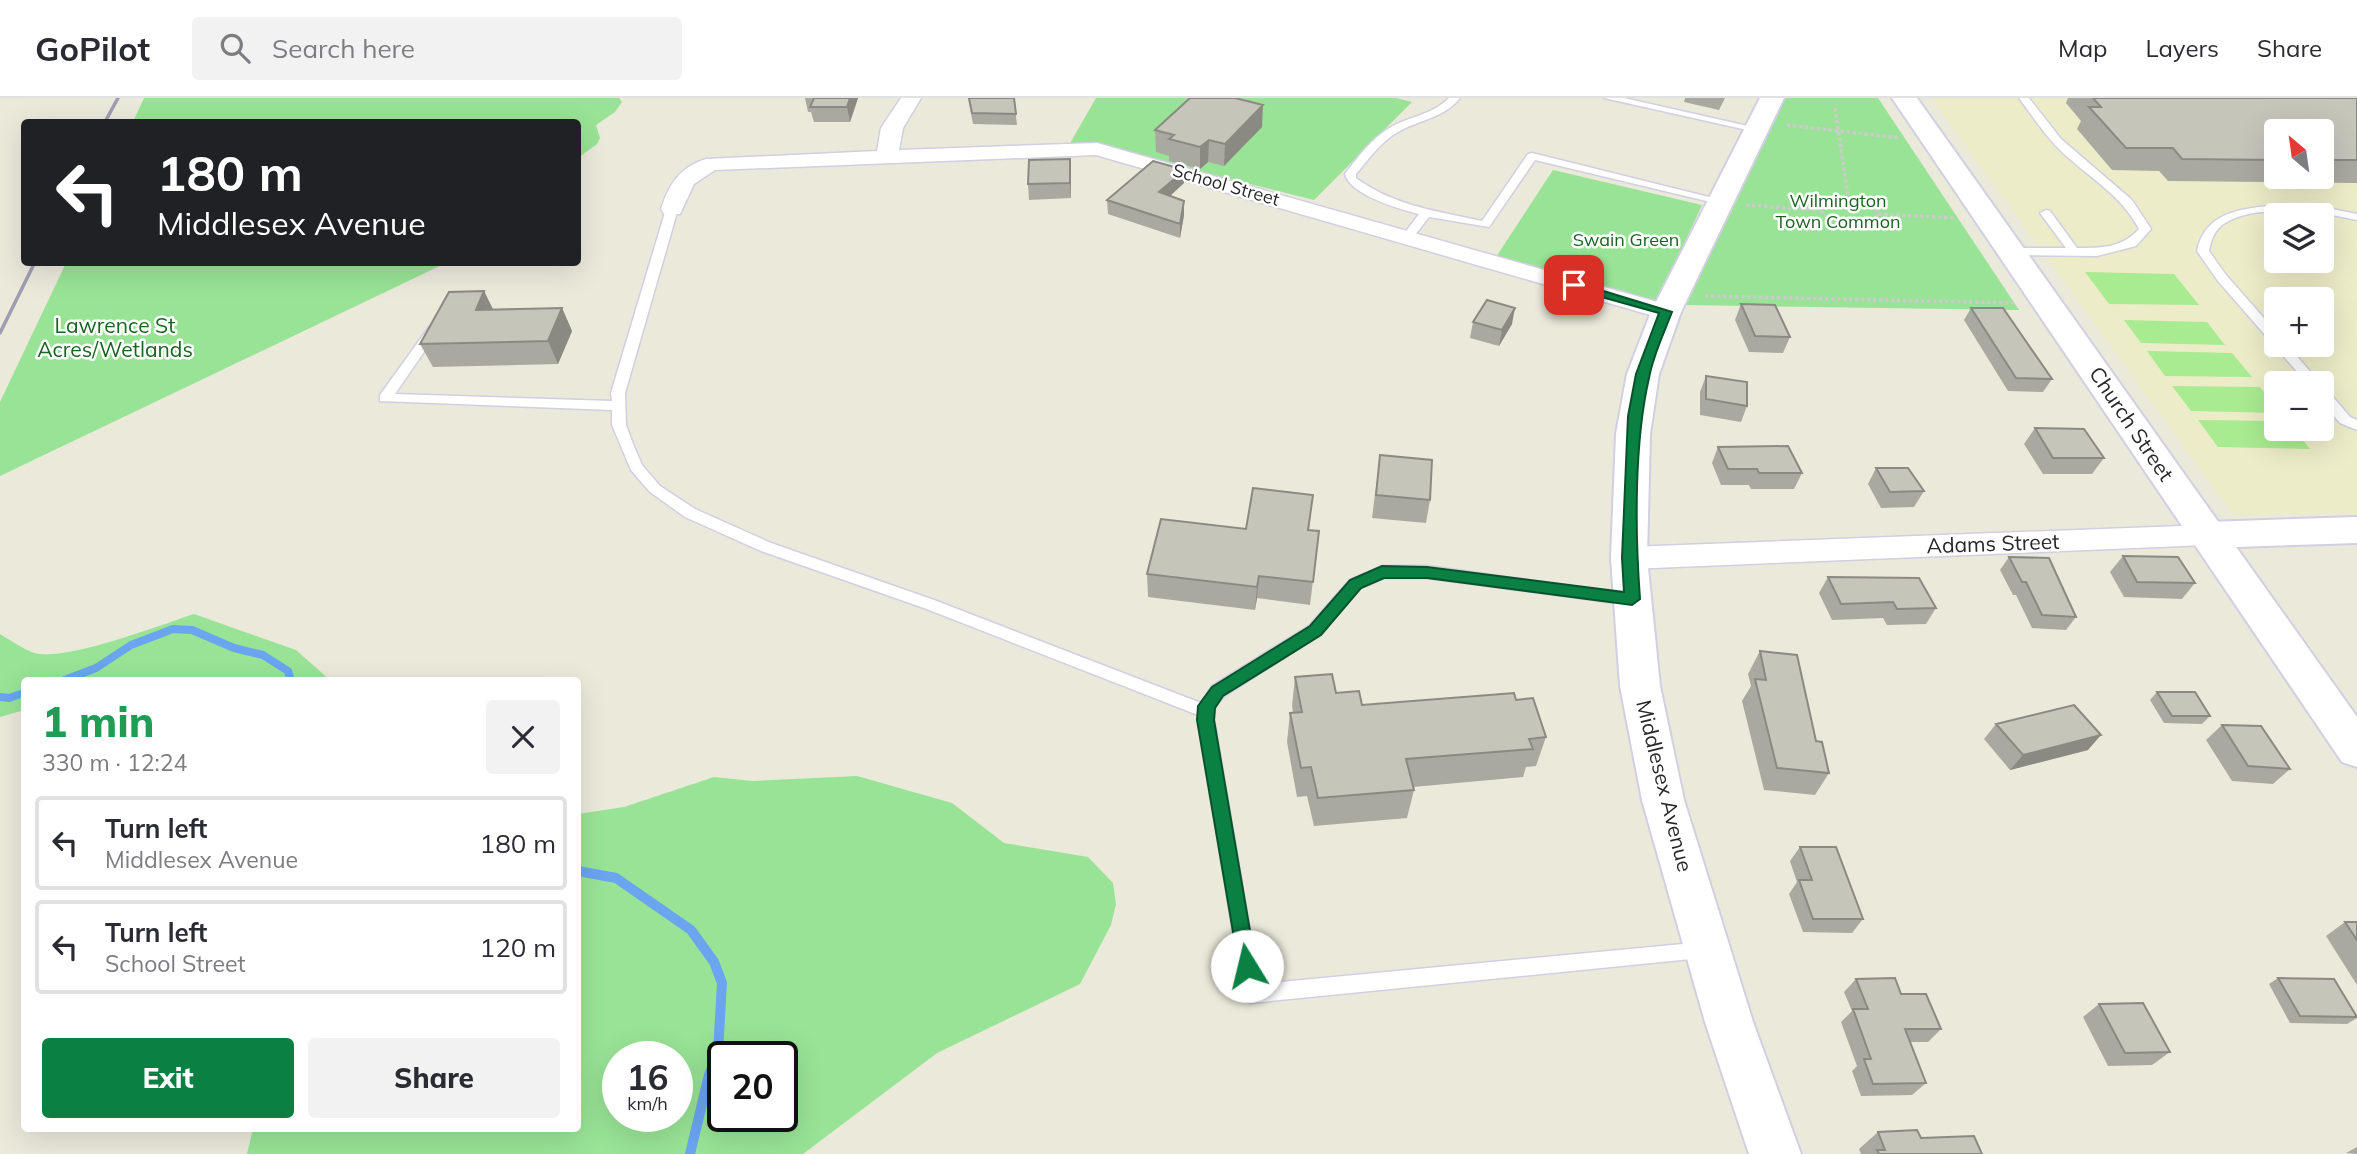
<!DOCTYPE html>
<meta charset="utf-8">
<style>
:root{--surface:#fff;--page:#f2f2f3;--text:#2b2b33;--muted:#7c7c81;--line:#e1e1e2;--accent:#0b8043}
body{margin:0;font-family:Mulish,sans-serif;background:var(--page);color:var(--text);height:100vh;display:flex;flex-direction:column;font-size:26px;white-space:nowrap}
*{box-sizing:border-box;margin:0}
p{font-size:23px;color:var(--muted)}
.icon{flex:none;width:38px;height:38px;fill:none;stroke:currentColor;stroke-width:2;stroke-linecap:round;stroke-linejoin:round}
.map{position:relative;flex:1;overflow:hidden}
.side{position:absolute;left:21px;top:579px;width:560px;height:455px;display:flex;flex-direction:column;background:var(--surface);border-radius:7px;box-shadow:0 7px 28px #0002}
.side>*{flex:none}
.hud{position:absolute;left:21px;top:21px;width:560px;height:147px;border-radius:7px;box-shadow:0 7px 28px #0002;background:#202124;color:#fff;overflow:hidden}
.needle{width:46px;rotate:331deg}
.fabs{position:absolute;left:2264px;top:21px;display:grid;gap:14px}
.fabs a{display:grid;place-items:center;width:70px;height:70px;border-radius:7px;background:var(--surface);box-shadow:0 7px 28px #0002;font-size:35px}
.speed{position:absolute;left:602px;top:943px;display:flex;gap:14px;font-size:35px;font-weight:700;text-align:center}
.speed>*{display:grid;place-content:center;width:91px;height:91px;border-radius:50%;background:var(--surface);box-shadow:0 7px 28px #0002;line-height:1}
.speed small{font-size:18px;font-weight:400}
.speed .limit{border:4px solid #111;border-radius:10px;background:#fff;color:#111}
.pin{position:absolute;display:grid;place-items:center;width:60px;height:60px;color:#fff;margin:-30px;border-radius:14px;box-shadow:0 4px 10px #0006}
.me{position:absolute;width:77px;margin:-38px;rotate:351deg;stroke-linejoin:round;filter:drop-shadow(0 0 5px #0008)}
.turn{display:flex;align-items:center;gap:24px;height:147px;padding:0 21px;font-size:32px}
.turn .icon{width:91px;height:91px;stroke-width:2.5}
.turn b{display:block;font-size:49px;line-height:60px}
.round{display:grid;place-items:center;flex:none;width:74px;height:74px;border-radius:7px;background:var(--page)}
.headline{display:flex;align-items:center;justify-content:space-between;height:119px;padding:0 21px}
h1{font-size:42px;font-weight:800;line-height:52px;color:#1e9e55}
.action{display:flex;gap:14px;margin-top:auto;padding:14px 21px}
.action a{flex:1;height:80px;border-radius:7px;background:var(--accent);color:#fff;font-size:28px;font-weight:800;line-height:80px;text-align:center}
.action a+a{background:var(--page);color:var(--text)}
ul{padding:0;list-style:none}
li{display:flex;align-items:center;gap:21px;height:94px;margin:0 14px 10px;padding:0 7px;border:4px solid var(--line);border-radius:7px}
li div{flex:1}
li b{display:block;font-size:26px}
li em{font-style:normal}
header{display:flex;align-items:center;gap:42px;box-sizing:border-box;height:98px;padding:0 35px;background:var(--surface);border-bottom:2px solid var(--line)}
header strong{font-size:33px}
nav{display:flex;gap:38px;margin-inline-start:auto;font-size:24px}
.search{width:490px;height:63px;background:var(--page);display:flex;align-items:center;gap:18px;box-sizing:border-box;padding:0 24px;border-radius:7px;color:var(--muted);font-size:26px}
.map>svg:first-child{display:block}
.education{fill:#edecc8;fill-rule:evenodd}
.green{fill:#98e395;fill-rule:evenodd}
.pitch{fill:#a9eb90}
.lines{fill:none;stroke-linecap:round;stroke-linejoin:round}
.stream-far1{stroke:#6ba4ef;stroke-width:8}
.stream{stroke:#6ba4ef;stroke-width:10}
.service-casing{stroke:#d1cfe2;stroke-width:3}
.minor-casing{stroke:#d1cfe2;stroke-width:3}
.tertiary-casing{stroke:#d1cfe2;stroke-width:4}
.secondary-casing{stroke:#d1cfe2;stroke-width:4}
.path{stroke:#cbcbcb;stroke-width:3.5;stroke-dasharray:3.5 2.5;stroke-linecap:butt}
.service{fill:#fff;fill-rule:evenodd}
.minor{fill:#fff;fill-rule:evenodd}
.tertiary{fill:#fff;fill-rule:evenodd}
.secondary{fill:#fff;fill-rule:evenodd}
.rail{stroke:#a09db3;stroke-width:3.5}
.wall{fill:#aaa9a0;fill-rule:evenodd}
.shaded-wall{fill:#8b8a82}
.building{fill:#c6c5ba;stroke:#8b8a82;stroke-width:2}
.route{fill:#0b8043;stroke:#07532c;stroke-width:2}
.labels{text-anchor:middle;stroke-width:5;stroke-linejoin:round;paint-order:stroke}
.far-street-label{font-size:18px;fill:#282828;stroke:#fff}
.far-park-label{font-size:18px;fill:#196520;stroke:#fff}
.park-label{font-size:21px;fill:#196520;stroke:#fff}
.street-label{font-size:21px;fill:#282828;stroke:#fff}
</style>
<header>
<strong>GoPilot</strong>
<div class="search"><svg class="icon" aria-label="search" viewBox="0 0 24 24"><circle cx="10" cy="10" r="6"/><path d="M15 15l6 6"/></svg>Search here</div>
<nav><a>Map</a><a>Layers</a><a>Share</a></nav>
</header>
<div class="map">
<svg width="2357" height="1056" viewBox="0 0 2357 1056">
<rect width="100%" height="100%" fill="#ebe9da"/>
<path class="education" d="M1931,0H2357V415L2233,417ZM2277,33H2322V79H2277ZM2277,117H2322V163H2277ZM2277,201H2322V247H2277ZM2277,285H2322V331H2277Z"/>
<path class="green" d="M144,0H619L622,4L615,14L596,27L600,40L597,46L578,60V24H133Z
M1096,0H1396L1412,4L1314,102L1100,49L1069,47Z
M1784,0H1878L2019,212L1686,207Z
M1553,72L1702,107L1657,205L1496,159Z
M66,165V164L446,165L0,378V304Z
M194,516L296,552L331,583H24V612L0,619V536C10,542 23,551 34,555C65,564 160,527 194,516Z
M857,678L952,705L1004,745L1088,759L1113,785L1116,806L1111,827L1080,886L937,955L803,1056H247L253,1031H578V716L624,709L714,679L753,683ZM677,959V1018H618V959ZM782,959V1018H723V959Z"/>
<path class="pitch" d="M2085,174L2174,176L2199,207L2109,206Z
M2124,222L2207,224L2225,247L2141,245Z
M2147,253L2232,255L2252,279L2165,278Z
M2172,288L2260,289L2277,310V315L2191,313Z
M2198,322L2277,323V331H2294L2310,351L2218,349Z"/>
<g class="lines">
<path class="stream-far1" d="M62,583L96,570L131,547L173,531L192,532L234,550L263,557L288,573L291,583
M0,599L9,600L24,595"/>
<path class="stream" d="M578,773L616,780L691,832L714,864L722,885L718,954L709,977L690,1056"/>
<g class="service-casing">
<path id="service" d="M1449,0H1460C1443,21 1420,21 1398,34C1380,44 1369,61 1356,76V80C1394,108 1437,113 1482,123L1528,56L1532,55L1725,103L1719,106L1535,62L1489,129L1429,119L1411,142H1403L1401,140L1419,116C1399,111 1350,97 1345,76C1358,59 1372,40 1391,29C1411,18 1432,17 1449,0Z
M1604,0H1624L1761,31L1756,34Z
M2019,0H2029L2061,41L2132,102L2151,131L2136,148L2097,158L2008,157V151L2012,150H2066L2040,115L2046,112L2050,113L2077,150C2102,150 2122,150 2139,131C2121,97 2090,80 2063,55C2046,39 2033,19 2019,0Z
M2276,107L2322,109L2357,116V122C2322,114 2250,104 2221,128C2213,135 2211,143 2209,153L2226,177L2277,235V247H2287L2320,285H2307L2218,183L2197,153C2205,113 2242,111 2276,107Z
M672,108L678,111L625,295L626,327L633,346L642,367L660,388L695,411L771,445L934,502L1201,605L1212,588L1309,528L1350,482L1382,468H1427L1637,497L1640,501L1632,507L1427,480H1384L1360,490L1321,536L1224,598L1215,609L1214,622L1259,886L1704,844L1711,847L1714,853L1711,859L1251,905L1244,903L1198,617L924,510L761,453L685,419L650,394L631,372L612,327V312L380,303V297L429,229L433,228L439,232L395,296L612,303L611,295L666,111Z
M2322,291L2327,292L2350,319L2357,322V332L2340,325L2322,304Z"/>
</g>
<g class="minor-casing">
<path id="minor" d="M901,0H921L903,30L899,52L1097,45L1675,209L1678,214L1675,219L1666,221L1657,219L1096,57L715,72L694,86L680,116H664L661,111C669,86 680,69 706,61L877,53L881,30Z
M2207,427L2217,430L2222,437L2217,444L2207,447L1629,471L1618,468L1614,460L1618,452L1629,449Z"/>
</g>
<g class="tertiary-casing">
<path id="tertiary" d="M1760,0H1784L1681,214L1659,276L1650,336L1647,460L1660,588L1684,702L1753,924L1801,1056H1749L1705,924L1642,702L1620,588L1611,460L1616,336L1627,276L1651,214Z
M2357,419V445L2207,450L2194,446L2189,437L2194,428L2207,424Z"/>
</g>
<g class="secondary-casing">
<path id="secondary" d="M1892,0H1917L2357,619V669L2342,664Z"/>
</g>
<path class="path" d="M1835,10L1848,99
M1787,27L1900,40
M1835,99C1851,99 1864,102 1877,113V123C1857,134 1829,131 1819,108L1824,102Z
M1746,107L1819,112
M1878,116L1955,120
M1705,198L2014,205"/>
<use href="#service" class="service"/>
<use href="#minor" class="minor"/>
<use href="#tertiary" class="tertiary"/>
<use href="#secondary" class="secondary"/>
<path class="rail" d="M105,24L118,0
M0,235L35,164"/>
</g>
<path class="wall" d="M805,0H858L850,24H814L811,14H808Z
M968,0H1014L1017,27L973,26Z
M1685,0H1725L1719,12L1684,4Z
M2068,0H2357V85L2168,83L2159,73L2112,72L2077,31L2081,23L2066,5ZM2277,33H2322V79H2277Z
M1262,29L1224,68L1208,64L1200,71L1169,63V58L1156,54L1155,32Z
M1071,76V100L1029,102L1028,86Z
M1184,85L1170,98L1184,103V117L1180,140L1108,116L1107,102Z
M484,193L493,211L562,210L572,233L558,266L433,269L420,246Z
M1741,206L1790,239L1783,255L1749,254L1735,222Z
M1971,210L2052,281L2043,294L2008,293L1964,222Z
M1473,224L1512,226L1499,248L1470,240Z
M1706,278L1747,308L1741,324L1700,317V294Z
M2035,330L2104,360L2092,376H2043L2024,346Z
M1718,349L1802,375L1794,391H1751L1749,387H1721L1712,365Z
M1380,357L1430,402L1426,425L1372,420Z
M1876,370L1924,393L1914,409L1881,410L1868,386Z
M1313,397L1309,432L1319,433L1310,507L1257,500L1255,512L1148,499L1147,476L1246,431Z
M2123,458L2195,485L2182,501L2124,499L2110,474Z
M2009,459L2076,519L2066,532L2032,530L2016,497H2013L2000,472Z
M1828,479L1936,510L1926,526L1887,527L1883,520L1832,522L1819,495Z
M1760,553L1816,643L1829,675L1815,697L1764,692L1742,603L1751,588L1748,576Z
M1295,579L1336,595L1362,607L1516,602L1546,639L1536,668L1526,669L1523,679L1413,689L1414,692L1407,720L1314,728L1307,698L1297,699L1287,644L1290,615L1293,614L1292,608Z
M2157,594L2210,618L2202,626L2164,625L2150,602Z
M1996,626L2088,652L2010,672L1984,641Z
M2222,627L2290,671L2273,686L2232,683L2206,642Z
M1800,749L1863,821L1852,835L1803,834L1789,796L1797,784L1790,763Z
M2345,824H2357V887L2326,838Z
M2278,880L2357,920L2347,926L2290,925L2269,886Z
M1856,881L1901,896L1941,931L1928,944H1910L1926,985L1912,997L1861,998L1852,973L1857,968L1841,924L1852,913L1844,894Z
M2099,906L2170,954L2152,967L2108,968L2083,919Z
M1878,1034L1921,1040L1982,1056H1861L1859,1051Z
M2357,1049V1056L2346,1055Z"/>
<path class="shaded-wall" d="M850,0H858L850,24L847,9Z
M1263,7L1262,29L1224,68L1225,46Z
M1209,42L1208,64L1200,71V49Z
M1070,61L1071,76V100L1070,85Z
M1185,72L1184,85L1159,108V94Z
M1184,103V117L1180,140V126Z
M484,193L495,216L476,212Z
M562,210L572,233L558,266L548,243Z
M1515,210L1512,226L1499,248L1502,232Z
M1259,478L1257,500L1255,512L1257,489Z
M2101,637L2088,652L2010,672L2023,657Z"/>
<path class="building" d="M814,0H850L847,9H810Z
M969,0H1014L1016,16L972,15Z
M1190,0H1235L1263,7L1225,46L1209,42L1200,49L1169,41L1174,37L1155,32Z
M2093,0H2357V62H2322V33H2277V62L2182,61L2173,50H2126L2089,9H2101Z
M1070,61V85L1028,86L1029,62Z
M1153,63L1185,72L1159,94L1184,103L1180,126L1107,102Z
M484,193L476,212L562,210L548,243L420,246L449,194Z
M1487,202L1515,210L1502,232L1473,224Z
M1741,206L1775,207L1790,239L1755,238Z
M1971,210H2003L2052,281L2016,280Z
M1706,278L1747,284V308L1706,301Z
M2035,330L2084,331L2104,360H2053Z
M1788,348L1802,375H1759L1757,371H1728L1718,349Z
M1380,357L1432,362L1430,402L1376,397Z
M1876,370H1908L1924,393L1890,394Z
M1253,390L1313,397L1308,432L1319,433L1313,484L1259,478L1257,489L1147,476L1161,421L1246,431Z
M2123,458L2178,459L2195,485L2137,484Z
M2009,459L2049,460L2076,519L2042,517L2026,484H2022Z
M1828,479L1919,480L1936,510L1897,511L1893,504L1841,506Z
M1760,553L1797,557L1816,643L1822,644L1829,675L1777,670L1755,581L1766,582Z
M1332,576L1336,595L1359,593L1362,607L1514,595L1516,602L1533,600L1546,639L1529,641L1533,651L1406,661L1414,692L1318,700L1311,669L1301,670L1290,615L1302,614L1295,579Z
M2157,594H2195L2210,618H2172Z
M2074,607L2101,637L2023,657L1996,626Z
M2222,627L2261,628L2290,671L2248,668Z
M1800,749H1836L1863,821H1813L1799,782H1812Z
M2345,824H2357V842Z
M1895,880L1901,896H1926L1941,931H1905L1926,985L1873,986L1864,961H1871L1853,911H1868L1856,881Z
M2278,880L2334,881L2357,919L2300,918Z
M2143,905L2170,954L2125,955L2099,906Z
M1917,1032L1921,1040L1974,1038L1982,1056H1879L1877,1052H1885L1878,1034Z"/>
<path class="route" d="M1574,184L1672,214C1664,235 1653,257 1649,280C1634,345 1635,434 1640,501L1632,507L1427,480H1384L1361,490L1321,537L1223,598L1215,610L1214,622L1256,868L1254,875L1247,877L1240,875L1197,622L1198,608L1212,589L1310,528L1350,482L1382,468L1427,469L1624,494L1622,460L1628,318L1636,276L1659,215L1569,190L1568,187Z"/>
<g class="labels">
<g class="far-street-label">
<text transform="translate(1226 87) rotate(16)" y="6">School Street</text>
</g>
<g class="far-park-label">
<text x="1838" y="109">Wilmington<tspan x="1838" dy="21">Town Common</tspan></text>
<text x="1626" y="148">Swain Green</text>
</g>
<g class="park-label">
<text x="115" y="235">Lawrence St<tspan x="115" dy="24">Acres/Wetlands</tspan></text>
</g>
<g class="street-label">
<text transform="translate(2131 326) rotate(56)" y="7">Church Street</text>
<text transform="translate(1993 446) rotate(-2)" y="7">Adams Street</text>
<text transform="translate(1664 688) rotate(76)" y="7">Middlesex Avenue</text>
</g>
</g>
</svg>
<div class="fabs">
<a><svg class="needle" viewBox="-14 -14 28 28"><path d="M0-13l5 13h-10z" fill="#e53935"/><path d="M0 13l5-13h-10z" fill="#7c7c81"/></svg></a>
<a><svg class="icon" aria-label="layers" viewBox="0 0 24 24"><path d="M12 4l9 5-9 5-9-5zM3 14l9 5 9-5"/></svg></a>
<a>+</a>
<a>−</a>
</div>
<div class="speed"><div>16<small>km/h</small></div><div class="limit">20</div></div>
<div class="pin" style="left:1574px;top:187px;background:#d93025"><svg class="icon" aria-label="arrive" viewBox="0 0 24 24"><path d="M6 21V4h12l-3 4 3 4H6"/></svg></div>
<svg class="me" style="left:1247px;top:868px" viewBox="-20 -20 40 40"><circle r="19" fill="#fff"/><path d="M0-13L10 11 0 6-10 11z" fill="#0b8043"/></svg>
<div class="hud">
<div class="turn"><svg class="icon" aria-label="left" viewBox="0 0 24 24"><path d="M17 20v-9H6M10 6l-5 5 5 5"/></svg><div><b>180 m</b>Middlesex Avenue</div></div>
</div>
<section class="side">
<div class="headline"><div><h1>1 min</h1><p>330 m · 12:24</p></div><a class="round"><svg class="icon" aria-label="close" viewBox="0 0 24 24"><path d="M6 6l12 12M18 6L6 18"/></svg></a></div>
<ul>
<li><svg class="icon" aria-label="left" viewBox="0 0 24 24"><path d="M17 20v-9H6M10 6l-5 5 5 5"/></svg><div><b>Turn left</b><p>Middlesex Avenue</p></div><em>180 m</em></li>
<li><svg class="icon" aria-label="left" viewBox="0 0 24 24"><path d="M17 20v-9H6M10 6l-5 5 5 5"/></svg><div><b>Turn left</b><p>School Street</p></div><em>120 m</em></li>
</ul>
<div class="action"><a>Exit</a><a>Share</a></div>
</section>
</div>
